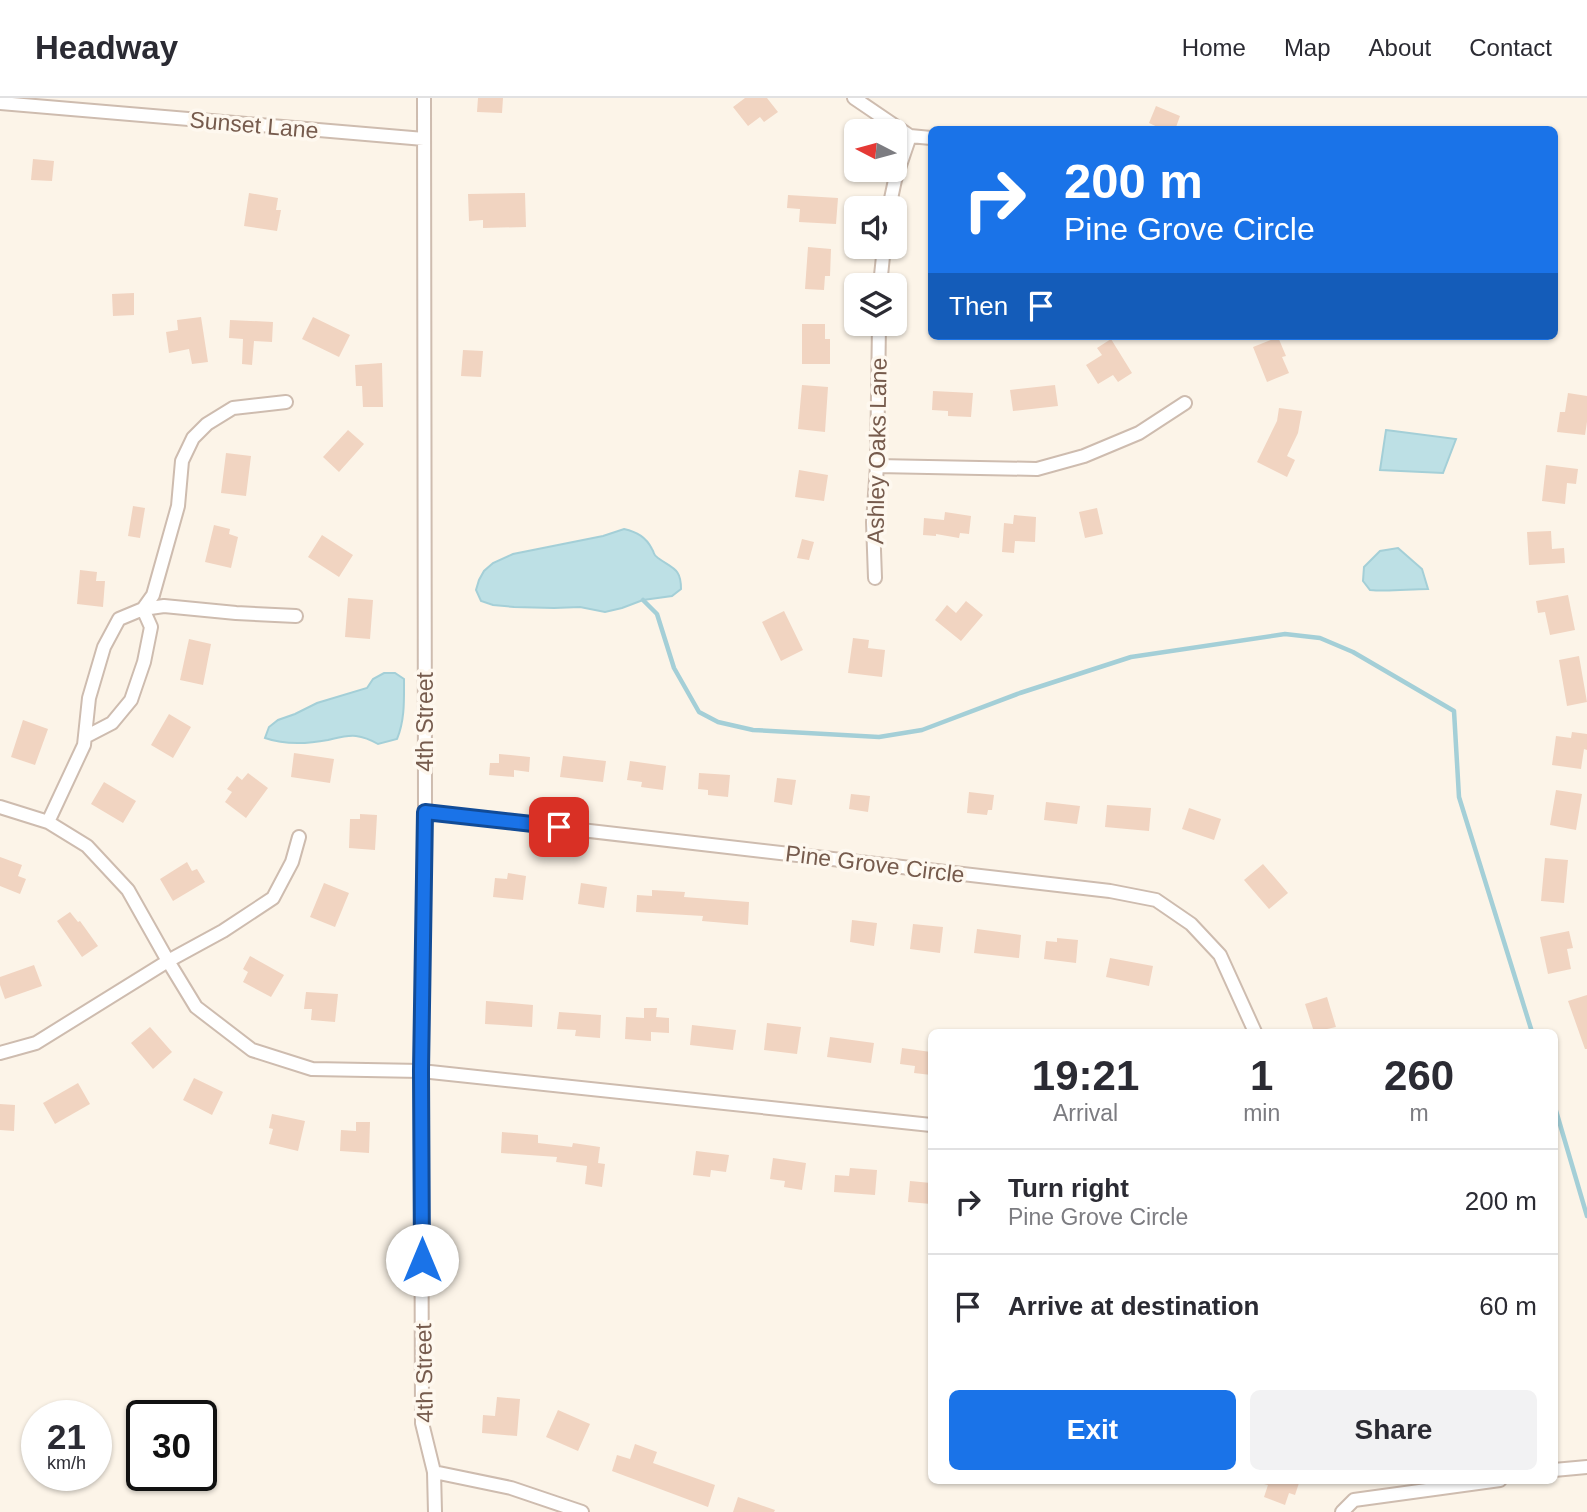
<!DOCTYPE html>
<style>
:root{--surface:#fff;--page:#f2f2f3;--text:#2b2b33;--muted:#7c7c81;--line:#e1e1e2;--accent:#1a73e8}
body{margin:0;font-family:Arial,sans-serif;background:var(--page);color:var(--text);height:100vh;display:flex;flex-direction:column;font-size:26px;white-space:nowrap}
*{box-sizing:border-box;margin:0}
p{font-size:23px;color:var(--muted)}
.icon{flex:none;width:38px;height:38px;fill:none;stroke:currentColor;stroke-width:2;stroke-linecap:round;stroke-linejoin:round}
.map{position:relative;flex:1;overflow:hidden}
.side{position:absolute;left:928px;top:931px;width:630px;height:455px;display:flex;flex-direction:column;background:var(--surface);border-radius:10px;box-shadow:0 2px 5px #0004}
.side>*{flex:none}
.top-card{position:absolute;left:928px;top:28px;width:630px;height:214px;border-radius:10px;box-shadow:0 2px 5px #0004;background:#1a73e8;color:#fff;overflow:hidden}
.needle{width:46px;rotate:276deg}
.controls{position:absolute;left:844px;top:21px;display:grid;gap:14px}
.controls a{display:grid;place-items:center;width:63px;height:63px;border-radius:10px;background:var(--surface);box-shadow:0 2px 5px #0004;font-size:35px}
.speed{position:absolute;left:21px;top:1302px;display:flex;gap:14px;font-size:35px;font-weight:700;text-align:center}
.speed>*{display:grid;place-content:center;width:91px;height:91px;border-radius:50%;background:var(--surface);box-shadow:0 2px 5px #0004;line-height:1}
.speed small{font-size:18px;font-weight:400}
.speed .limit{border:4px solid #111;border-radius:10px;background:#fff;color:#111}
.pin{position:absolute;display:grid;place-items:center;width:60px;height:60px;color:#fff;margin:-30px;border-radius:14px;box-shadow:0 4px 10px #0006}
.me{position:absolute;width:77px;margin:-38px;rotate:0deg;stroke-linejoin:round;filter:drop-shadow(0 0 5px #0008)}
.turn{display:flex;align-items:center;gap:24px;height:147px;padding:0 21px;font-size:32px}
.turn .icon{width:91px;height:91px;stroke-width:2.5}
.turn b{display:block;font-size:49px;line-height:60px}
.then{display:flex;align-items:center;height:66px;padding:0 21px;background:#0003;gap:14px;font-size:26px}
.eta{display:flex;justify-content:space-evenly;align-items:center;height:119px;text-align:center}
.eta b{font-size:42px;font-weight:600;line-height:49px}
.cta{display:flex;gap:14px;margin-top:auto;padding:14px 21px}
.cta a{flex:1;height:80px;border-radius:10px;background:var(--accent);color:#fff;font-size:28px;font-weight:600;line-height:80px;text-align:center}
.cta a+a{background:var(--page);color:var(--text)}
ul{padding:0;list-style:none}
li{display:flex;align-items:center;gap:21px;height:105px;padding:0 21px;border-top:2px solid var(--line)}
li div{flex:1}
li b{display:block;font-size:26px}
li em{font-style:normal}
header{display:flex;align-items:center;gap:42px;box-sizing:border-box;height:98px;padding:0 35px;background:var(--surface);border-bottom:2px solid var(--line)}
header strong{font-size:33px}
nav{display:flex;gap:38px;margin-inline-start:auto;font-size:24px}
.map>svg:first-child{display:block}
.water{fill:#bde0e5;stroke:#a4cfd7;stroke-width:2}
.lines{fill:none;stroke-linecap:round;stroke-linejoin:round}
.stream{stroke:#a4cfd7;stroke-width:4.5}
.building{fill:#f1d4c1}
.minor-casing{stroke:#cebcaf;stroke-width:16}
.minor{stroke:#fff;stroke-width:12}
.route-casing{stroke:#114b97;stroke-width:18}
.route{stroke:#1a73e8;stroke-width:12}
.labels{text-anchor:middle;stroke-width:7;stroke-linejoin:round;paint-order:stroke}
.street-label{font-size:23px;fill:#765b4d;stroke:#fef8ef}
</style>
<header>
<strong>Headway</strong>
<nav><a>Home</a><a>Map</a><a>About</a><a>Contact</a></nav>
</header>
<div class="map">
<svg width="1587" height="1414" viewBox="0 0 1587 1414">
<rect width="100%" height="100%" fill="#fcf4e8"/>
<path class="water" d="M1386,332L1456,341L1443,375L1380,372Z
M624,431C637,434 646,439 652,451C655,456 653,457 658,460C673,471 681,470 681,491L672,498L643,502L622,510L605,514L580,509L554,510L514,509L493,507L481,503L476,492L479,482L484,473L493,465L513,456L603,438Z
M1398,450L1422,471L1428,491C1409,491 1389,494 1370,492L1363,483L1364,469L1380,453Z
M384,575H395L404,581C404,601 405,622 397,641L378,646C371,642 364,639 356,638C346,637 337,640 328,642C307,646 285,647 265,640L269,629L278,622L295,616L317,605L367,590L373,581Z"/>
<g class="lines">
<path class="stream" d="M643,502L657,516L674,570L699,614L718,624L753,632L879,639L922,632L1020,595L1131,559L1285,536L1320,540L1353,554L1454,613L1459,699L1532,934
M1554,1006L1587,1118"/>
</g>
<path class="building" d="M478,0H503L502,15L477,14Z
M745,0H767L778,14L764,24L760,19L748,28L733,9Z
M1156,8L1180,18L1175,32H1164L1149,25Z
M33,61L54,63L52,83L31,82Z
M249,95L278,100L276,112H281L277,133L244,128Z
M525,95L526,129L483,130V122L469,123L468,96Z
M788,97L838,100L836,126L799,124L800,111L787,110Z
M808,149L831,151L830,178H825L824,192L805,191Z
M134,195V217L113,218L112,196Z
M201,219L208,264L192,266L189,251L169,255L166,234L178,232L177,222Z
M313,219L350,237L339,259L302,241Z
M230,222L273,224L272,244L254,243L252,267L242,266L243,241L229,240Z
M802,226H825V241H830V266H802Z
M1278,239L1286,258L1282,259L1289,275L1267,284L1253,249Z
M1111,241L1132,275L1118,284L1113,277L1098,286L1086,267L1102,257L1097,250Z
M463,252L483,253L481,279L461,278Z
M382,265L383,309H363L362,288H356L355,267Z
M802,287L828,289L825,334L798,331Z
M1055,287L1058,308L1013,313L1010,292Z
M933,293L973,295L971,319L948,318V313L932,312Z
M1568,295L1587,298V324L1585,337L1557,334L1560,314H1565Z
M1279,310L1302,313L1298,335L1287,358L1295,362L1287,379L1257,364L1277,323Z
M348,332L364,346L339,374L323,359Z
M226,355L251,358L246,398L221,395Z
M1546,367L1578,371L1576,386L1567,385L1565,406L1542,403Z
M799,372L828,377L824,403L795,399Z
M133,408L145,410L140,440L128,438Z
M1097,410L1103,436L1085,440L1079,414Z
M945,414L971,418L969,436L960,435L959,440L936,436V438L923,437L924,420L944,422Z
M1014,417L1036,419L1035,444L1015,443L1014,455L1002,454L1004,425L1013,426Z
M214,427L230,431L229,436L238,439L231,470L205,464Z
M1551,433L1552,451L1564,450L1565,465L1529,467L1527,434Z
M322,437L353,457L339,479L308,459Z
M802,441L814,444L809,462L797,460Z
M80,472L97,474L96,483H105L103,509L77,506Z
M1568,497L1575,532L1550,537L1545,514L1538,515L1536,503Z
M348,500L373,502L370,541L345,539Z
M966,503L983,517L961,543L935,522L947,507L956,515Z
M784,513L803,552L781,563L762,524Z
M853,540L869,542L868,550L885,552L882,579L848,575Z
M189,541L211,546L203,587L180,582Z
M1579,558L1587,604L1567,608L1559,562Z
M169,616L191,629L173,660L151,647Z
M23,622L48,631L35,667L11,659Z
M1572,634L1587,636V652L1584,651L1581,671L1552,667L1556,638L1571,640Z
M294,655L334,661L330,685L291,679Z
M499,656L530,659L529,674L514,672V679L489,677L490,665H499Z
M563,658L606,663L603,684L560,679Z
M630,663L666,668L663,692L641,689L642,684L627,682Z
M248,675L268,690L246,720L225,704L232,694L227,691L237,678L242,682Z
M699,675L730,677L728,699L708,697V692L698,691Z
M777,680L796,682L792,707L774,704Z
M104,684L136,703L123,725L91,706Z
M1556,692L1582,696L1576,732L1550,727Z
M969,694L994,697L992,712H988L987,717L967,715Z
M851,696L870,698L868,714L849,711Z
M1046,704L1080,708L1077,726L1044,722Z
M1107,707L1151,710L1149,733L1105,729Z
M1189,710L1221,721L1214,742L1182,731Z
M360,716L377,717L375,752L349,750L350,721H360Z
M0,759L22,767L18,778L26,781L20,796L0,788Z
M1545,760L1568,762L1564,805L1541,803Z
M187,764L192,773L197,771L205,784L173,803L160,781Z
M1263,766L1288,795L1269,811L1244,782Z
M508,775L526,778L523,802L493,799L495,780L507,781Z
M324,785L349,795L335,829L310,819Z
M581,785L607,789L604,810L578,806Z
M652,792L685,794L684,799L749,804L748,827L702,823L703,818L636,814L637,797L652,798Z
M70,814L78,824L80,823L98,848L82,859L57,823Z
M852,822L877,825L874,848L850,844Z
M913,826L943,829L940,855L910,851Z
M977,831L1021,837L1019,860L974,855Z
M1569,833L1573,850L1567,851L1571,871L1548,876L1540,839Z
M1057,840L1078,842L1076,865L1044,861L1046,843L1057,844Z
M250,858L284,877L271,899L243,884L248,874L243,871Z
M1110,860L1153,868L1149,888L1106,879Z
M34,867L42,888L5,901L0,887V879Z
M306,894L338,896L335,924L311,922L312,911H304Z
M1587,897V951H1585L1568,903Z
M1327,899L1336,929L1314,934L1305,906Z
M486,903L533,907L532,929L485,926Z
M644,910H657L656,919L669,920V935L651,934V943L625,941L626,919L644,920Z
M559,914L601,917L600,940L575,938L576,932L557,931Z
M767,925L801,929L797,956L764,952Z
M692,927L736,932L733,952L690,947Z
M150,929L172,954L153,971L131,945Z
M830,939L874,945L871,965L827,959Z
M902,950L931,954V977L914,975L915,968L900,966Z
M194,980L223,994L212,1017L183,1002Z
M78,985L90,1006L55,1026L43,1005Z
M0,1006L15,1007L14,1033L0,1032Z
M272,1016L305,1023L298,1053L269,1046L273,1031L269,1030Z
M356,1024H370L369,1055L340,1053L341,1032L356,1033Z
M502,1034L538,1037V1045L572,1049L573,1045L600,1049L598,1065L605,1066L602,1089L585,1086L587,1068L556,1064L557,1059L501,1055Z
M696,1053L729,1057L726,1074L711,1072L710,1079L693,1077Z
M773,1060L806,1065L802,1092L784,1089L785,1083L770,1081Z
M850,1070L877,1072L875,1097L834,1094L835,1077L849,1078Z
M910,1083L931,1085V1106L908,1104Z
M497,1299L520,1301L517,1338L482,1335L483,1317L495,1318Z
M558,1312L590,1326L578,1353L546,1339Z
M635,1346L657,1354L653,1365L715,1387L708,1409L612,1373L617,1357L630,1361Z
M1260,1382H1300L1295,1397L1289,1395L1285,1407L1264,1399L1268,1387L1260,1385Z
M738,1399L775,1412L774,1414H733Z"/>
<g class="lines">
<g class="minor-casing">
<path id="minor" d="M424,0L425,714L421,973L422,1325L434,1374L435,1414
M854,0L910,38L931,40
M0,5L424,41
M889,110L895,82L910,38
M880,187L884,149
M877,368L1037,371L1084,358L1139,335L1185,305
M875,480L873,424L877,368L879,226
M143,511L164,508L236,515L296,518
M85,639L112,625L131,602L144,564L151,529L143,511
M0,709L48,724L87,748L128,792L168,863L196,909L252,952L312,971L421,973L931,1027
M425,714L1110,793L1156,802L1191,826L1220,857L1255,934
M48,724L84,647L89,600L104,549L119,521L143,511L153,497L178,408L182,363L193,340L207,326L233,310L286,304
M0,955L36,945L168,863L223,833L273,800L292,764L299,739
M1554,1372L1587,1369
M434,1374L511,1390L582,1414
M1342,1414L1354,1402L1500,1382"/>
</g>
<use href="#minor" class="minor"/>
</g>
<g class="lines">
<g class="route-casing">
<path id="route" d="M422,1162L421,973L425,714L559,729"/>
</g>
<use href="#route" class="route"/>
</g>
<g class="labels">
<g class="street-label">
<text transform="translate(254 27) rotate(5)" y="8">Sunset Lane</text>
<text transform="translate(877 353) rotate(-89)" y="8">Ashley Oaks Lane</text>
<text transform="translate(425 624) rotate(-90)" y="8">4th Street</text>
<text transform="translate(875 766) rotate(7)" y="8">Pine Grove Circle</text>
<text transform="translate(424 1275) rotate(-91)" y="8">4th Street</text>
</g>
</g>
</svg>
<div class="controls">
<a><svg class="needle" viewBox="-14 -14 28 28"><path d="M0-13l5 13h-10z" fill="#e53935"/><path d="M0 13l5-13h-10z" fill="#7c7c81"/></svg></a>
<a><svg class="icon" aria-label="sound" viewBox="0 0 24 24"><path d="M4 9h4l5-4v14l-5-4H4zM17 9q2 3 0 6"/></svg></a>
<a><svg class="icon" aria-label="layers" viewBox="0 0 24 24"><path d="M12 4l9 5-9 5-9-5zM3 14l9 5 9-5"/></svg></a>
</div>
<div class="speed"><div>21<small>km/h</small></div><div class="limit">30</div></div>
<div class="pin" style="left:559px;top:729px;background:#d93025"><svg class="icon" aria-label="arrive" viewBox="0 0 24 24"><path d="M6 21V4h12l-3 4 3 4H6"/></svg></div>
<svg class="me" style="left:422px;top:1162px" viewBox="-20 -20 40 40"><circle r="19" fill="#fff"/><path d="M0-13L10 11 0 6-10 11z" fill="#1a73e8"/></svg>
<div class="top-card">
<div class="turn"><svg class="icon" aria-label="right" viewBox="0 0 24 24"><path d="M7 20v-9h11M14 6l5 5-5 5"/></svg><div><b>200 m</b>Pine Grove Circle</div></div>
<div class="then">Then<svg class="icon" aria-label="arrive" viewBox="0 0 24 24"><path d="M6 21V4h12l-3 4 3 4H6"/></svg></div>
</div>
<section class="side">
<div class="eta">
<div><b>19:21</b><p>Arrival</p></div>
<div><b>1</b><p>min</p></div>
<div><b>260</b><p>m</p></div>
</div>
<ul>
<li><svg class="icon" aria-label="right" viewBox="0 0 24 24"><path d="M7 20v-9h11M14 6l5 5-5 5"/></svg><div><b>Turn right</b><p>Pine Grove Circle</p></div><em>200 m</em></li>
<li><svg class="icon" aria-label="arrive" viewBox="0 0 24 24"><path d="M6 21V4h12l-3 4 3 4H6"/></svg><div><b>Arrive at destination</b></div><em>60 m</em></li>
</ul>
<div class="cta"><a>Exit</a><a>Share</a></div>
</section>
</div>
